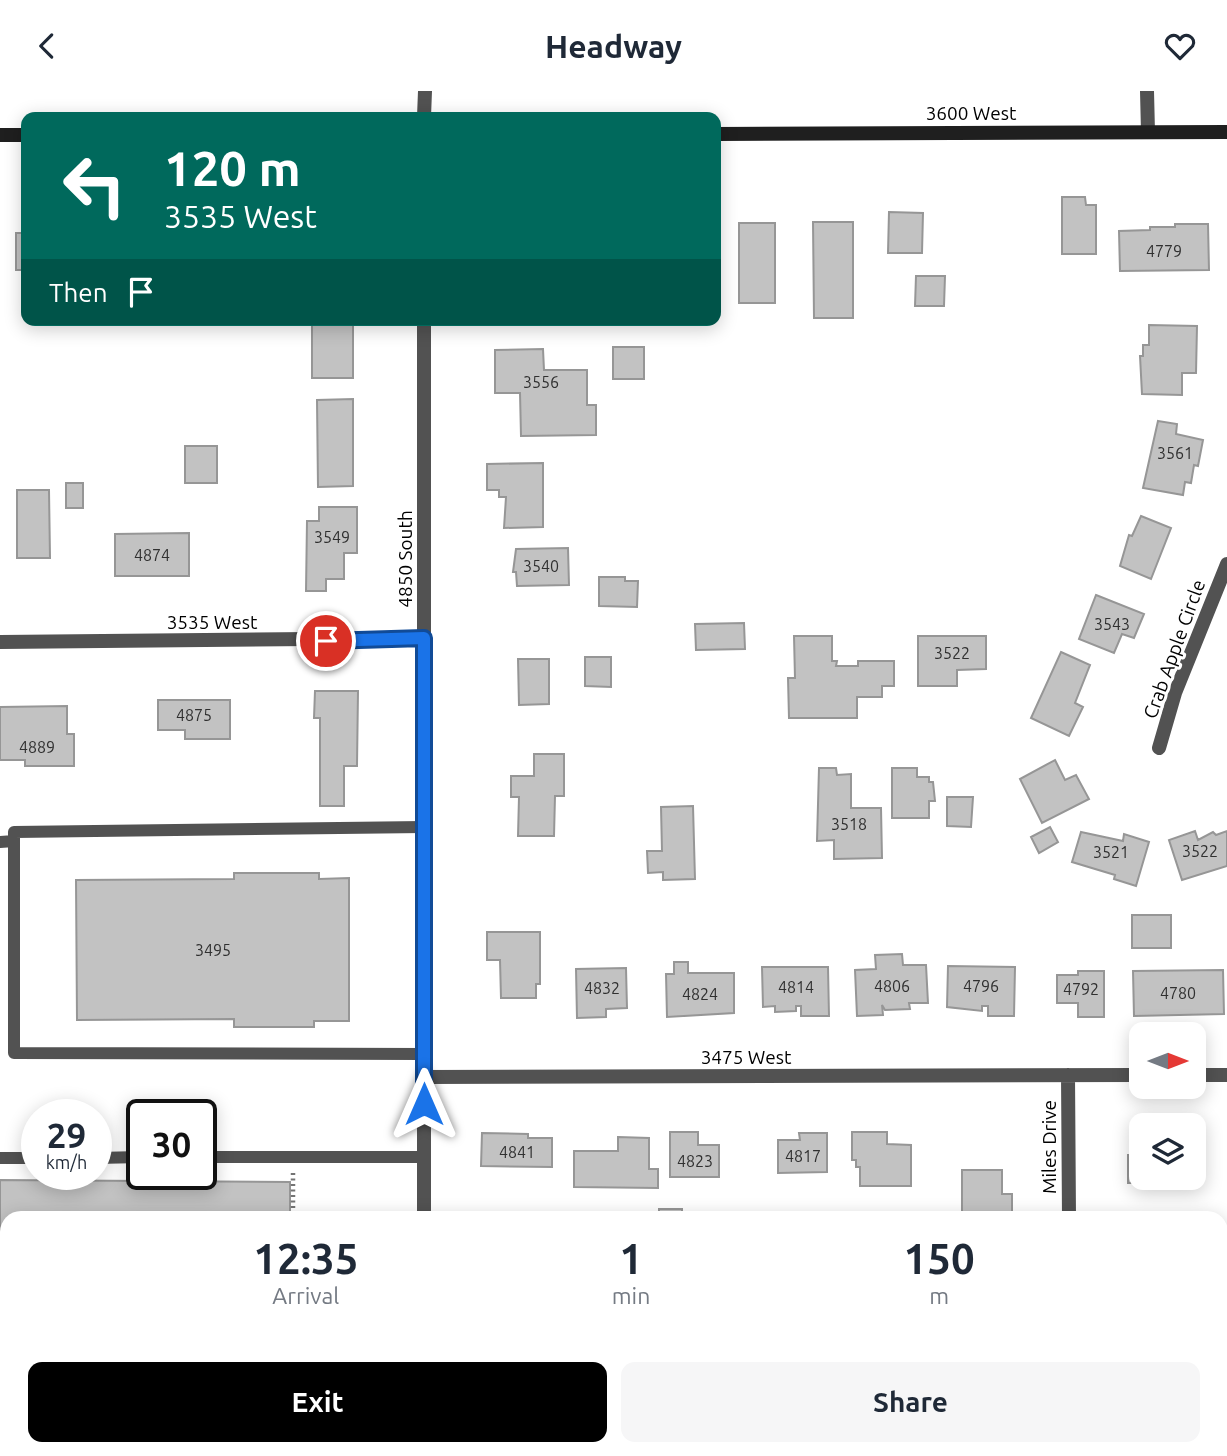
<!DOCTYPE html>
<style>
:root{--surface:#fff;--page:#f6f6f7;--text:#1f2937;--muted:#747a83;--accent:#000}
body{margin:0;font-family:Ubuntu,sans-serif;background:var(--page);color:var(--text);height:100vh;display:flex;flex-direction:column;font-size:26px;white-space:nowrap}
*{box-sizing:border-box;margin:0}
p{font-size:23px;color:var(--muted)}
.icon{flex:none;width:38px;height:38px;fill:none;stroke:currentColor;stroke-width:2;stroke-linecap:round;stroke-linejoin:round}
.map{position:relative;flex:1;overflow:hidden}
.drawer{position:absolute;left:0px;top:1120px;width:1228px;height:245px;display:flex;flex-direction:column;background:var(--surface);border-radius:21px 21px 0 0;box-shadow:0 4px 18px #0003}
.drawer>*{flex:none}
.top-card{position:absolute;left:21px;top:21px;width:700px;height:214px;border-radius:14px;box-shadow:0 4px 18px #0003;background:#00695c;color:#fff;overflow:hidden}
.needle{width:46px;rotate:90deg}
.fabs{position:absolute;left:1129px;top:931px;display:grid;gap:14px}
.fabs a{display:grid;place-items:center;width:77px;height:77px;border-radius:14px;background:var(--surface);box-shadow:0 4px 18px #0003;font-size:35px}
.speed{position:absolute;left:21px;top:1008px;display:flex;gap:14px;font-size:35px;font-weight:700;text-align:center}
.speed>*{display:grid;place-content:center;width:91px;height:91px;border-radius:50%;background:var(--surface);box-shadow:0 4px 18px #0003;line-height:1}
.speed small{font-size:18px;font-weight:400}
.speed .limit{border:4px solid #111;border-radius:10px;background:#fff;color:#111}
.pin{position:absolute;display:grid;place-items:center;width:60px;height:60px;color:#fff;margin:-30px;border:4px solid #fff;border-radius:50%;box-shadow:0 2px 7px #0007}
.me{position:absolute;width:77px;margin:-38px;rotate:0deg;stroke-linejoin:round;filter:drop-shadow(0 0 5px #0008)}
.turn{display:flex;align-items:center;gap:24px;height:147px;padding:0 28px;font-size:32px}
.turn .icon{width:91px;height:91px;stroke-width:2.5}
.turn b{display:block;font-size:49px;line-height:60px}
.then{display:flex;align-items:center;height:66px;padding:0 28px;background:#0003;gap:14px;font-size:26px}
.eta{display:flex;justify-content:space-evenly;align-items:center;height:119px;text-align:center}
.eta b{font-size:42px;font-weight:700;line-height:49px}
.primary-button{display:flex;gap:14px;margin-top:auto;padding:14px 28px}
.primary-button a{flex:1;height:80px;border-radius:14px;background:var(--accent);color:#fff;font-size:28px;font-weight:700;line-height:80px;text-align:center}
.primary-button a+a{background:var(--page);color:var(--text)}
header{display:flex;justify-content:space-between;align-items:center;height:91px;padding:0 28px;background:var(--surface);font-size:32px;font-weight:700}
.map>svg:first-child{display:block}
.building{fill:#c2c2c2;stroke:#969696;stroke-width:2}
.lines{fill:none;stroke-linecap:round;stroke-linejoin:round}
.path{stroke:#747474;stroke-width:4.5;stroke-dasharray:2 3.5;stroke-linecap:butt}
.lane{stroke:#525252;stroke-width:12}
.street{stroke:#525252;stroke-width:14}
.secondary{stroke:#1f1f1f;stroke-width:14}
.route-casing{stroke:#114b97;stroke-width:18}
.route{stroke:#1a73e8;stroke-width:12}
.labels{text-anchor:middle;stroke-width:6;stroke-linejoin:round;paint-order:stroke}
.number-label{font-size:16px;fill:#303030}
.street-label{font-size:19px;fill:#000;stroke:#fff}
</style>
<header><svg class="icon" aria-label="back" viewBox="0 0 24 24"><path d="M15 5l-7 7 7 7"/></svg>Headway<svg class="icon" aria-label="heart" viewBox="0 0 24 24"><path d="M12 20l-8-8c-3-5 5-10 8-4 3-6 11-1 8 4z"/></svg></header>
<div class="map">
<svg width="1227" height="1365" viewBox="0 0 1227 1365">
<rect width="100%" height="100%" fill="#fff"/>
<path class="building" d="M1062,106H1085L1086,114H1096V163H1062Z
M889,121L923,122L922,162H888Z
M813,131H853V227H814Z
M739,132H775V212H739Z
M1175,133H1208L1209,179L1120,180L1119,140L1150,139V136H1175Z
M16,142H26V179H16Z
M916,185H945L944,215H915Z
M312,229H353V287H312Z
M1149,234L1197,235L1196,282H1182V304L1142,303L1140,265H1143V254H1149Z
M613,256H644V288H613Z
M543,258L544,279H587V314H596V344L521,345L520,302H495V259Z
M353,308V395L318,396L317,309Z
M1158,330L1177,333L1176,343L1203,349L1198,375L1194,374L1191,392L1185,391L1183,404L1143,397Z
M185,355H217V392H185Z
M543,372V436L504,437L506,406H499V399H487V373Z
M66,392H83V417H66Z
M17,399H49L50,467H17Z
M319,416H357V462H344V488H326V500H306L307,430H319Z
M1141,425L1171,437L1151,488L1120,475L1129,444L1132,445Z
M189,442V485H115V443Z
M568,457L569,494L517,495L516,481H513L516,458Z
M599,486H625V490H638L637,516L599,515Z
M1096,504L1144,523L1134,547L1122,543L1114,562L1079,548Z
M744,532L745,558L696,559L695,533Z
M794,545H832V570H837L836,575H858V570H894V595H882V606H857V627H789L788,587H795Z
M918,545H986V578L957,579V595H918Z
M1061,561L1090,574L1075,612L1083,616L1069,645L1031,627Z
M585,566H611V596L585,595Z
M518,568H549V613L519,614Z
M315,600H358L357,675H344V715H320V627H314Z
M158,609H230V648H185V639H158Z
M67,615V643H74V675H25V669H0V616Z
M534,663H564V705H555L554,745H518L519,706H511V685H534Z
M1055,669L1065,689L1076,684L1089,708L1042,732L1020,688Z
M819,677H836L837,684L851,683V717H881L882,767L834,768V749L817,750Z
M892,677H917V686H929V691H933L935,710H929V727H892Z
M947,706H973L971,736L947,735Z
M693,715L695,788L663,789V781L648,782L647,760H662L661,716Z
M1050,736L1058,751L1039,762L1031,746Z
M1195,740L1198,749L1213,741L1216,744L1227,740V775L1182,789L1169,749Z
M1081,741L1123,750L1124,743L1149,751L1136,795L1114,788L1115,784L1072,771Z
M234,782H319V788L349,787V930H314V936H234V928L77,929L76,789L234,788Z
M1132,824H1171V857H1132Z
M487,841H540V893H536V907H501L500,869H487Z
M902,863L903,874H926L928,912H909L910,918L885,919L882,914L883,924L857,925L855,879L876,878L875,864Z
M674,871H688V882H734V922L667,926L666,883H674Z
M948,875L1015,876L1014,925H988V915H982V920L947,916Z
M762,876H828L829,925H801V915H796V920L775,921V915L763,916Z
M626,877L627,917L606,918V926L577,927L576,878Z
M1223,879L1224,923L1134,925L1133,880Z
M1078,880H1104V926H1078V912H1057V884H1078Z
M670,1041H698V1054H719V1086H670Z
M852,1041H887V1053L911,1054V1095H860V1076H856V1069H852Z
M1140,1041L1141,1087H1176V1092H1128V1064H1140Z
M482,1042L528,1043V1047H552V1076L481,1075Z
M799,1042H827V1081L778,1082V1049H800Z
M618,1046L649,1047V1078H658V1097L574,1096V1060H618Z
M962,1079H1002V1103H1012V1127H962Z
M0,1089L290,1091V1127H7V1186H0Z
M659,1118H682V1127H659Z
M0,1251H7V1349H0Z
M487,1358H549V1365L487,1364Z
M663,1358H709L701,1365H669Z
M845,1358H871V1363L890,1365H845Z
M940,1358H971V1365H940Z
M1146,1358H1183V1365H1146Z"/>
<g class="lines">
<path class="path" d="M293,1082V1127
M0,1354H7
M123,1358L137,1365
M223,1358V1365"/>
<path class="lane" d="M424,736L14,741V962L424,963
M0,751L14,750
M201,1066H424
M0,1067H37
M96,1067L142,1066"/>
<path class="street" d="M1147,0L1148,41
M424,26L425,0
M424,229V1127
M0,551L424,547
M1159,657L1175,602L1227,473
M1068,984L1069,1127
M1194,984H1227
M424,986L1141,984
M424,1358V1365
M1070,1358V1365"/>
<path class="secondary" d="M716,43L1227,41
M0,44H26"/>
</g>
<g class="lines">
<g class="route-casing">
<path id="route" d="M326,550L424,547V1013"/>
</g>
<use href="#route" class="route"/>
</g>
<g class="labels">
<g class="number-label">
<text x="1164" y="166">4779</text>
<text x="541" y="297">3556</text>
<text x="1175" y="368">3561</text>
<text x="332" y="452">3549</text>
<text x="152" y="470">4874</text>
<text x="541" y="481">3540</text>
<text x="1112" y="539">3543</text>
<text x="952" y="568">3522</text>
<text x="194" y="630">4875</text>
<text x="37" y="662">4889</text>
<text x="849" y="739">3518</text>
<text x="1200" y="766">3522</text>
<text x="1111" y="767">3521</text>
<text x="213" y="865">3495</text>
<text x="892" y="901">4806</text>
<text x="981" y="901">4796</text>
<text x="796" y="902">4814</text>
<text x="602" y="903">4832</text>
<text x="1081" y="904">4792</text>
<text x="1178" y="908">4780</text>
<text x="700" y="909">4824</text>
<text x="517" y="1067">4841</text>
<text x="803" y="1071">4817</text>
<text x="695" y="1076">4823</text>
</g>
<g class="street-label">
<text x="971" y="29">3600 West</text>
<text transform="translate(405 468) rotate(-90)" y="7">4850 South</text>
<text x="212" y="538">3535 West</text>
<text transform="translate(1174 558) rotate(-70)" y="7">Crab Apple Circle</text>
<text x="746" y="973">3475 West</text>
<text transform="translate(1049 1056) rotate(-90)" y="7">Miles Drive</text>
</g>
</g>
</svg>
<div class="fabs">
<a><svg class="needle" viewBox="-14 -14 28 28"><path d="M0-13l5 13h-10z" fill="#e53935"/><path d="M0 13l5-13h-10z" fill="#747a83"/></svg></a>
<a><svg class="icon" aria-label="layers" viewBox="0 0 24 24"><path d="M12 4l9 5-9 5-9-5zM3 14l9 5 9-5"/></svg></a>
</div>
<div class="speed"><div>29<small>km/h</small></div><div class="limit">30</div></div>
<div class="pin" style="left:326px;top:550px;background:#d93025"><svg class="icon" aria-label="arrive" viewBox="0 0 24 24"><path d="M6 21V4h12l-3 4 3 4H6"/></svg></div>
<svg class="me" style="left:424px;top:1013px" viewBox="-20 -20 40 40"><path d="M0-17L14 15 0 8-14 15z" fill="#1a73e8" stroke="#fff" stroke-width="4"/></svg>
<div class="top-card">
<div class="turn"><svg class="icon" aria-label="left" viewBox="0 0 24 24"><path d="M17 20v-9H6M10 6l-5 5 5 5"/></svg><div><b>120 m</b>3535 West</div></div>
<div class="then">Then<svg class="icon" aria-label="arrive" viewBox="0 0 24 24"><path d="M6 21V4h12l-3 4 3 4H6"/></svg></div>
</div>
<section class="drawer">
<div class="eta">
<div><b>12:35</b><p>Arrival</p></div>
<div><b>1</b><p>min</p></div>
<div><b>150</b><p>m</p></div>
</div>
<div class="primary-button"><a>Exit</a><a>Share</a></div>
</section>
</div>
